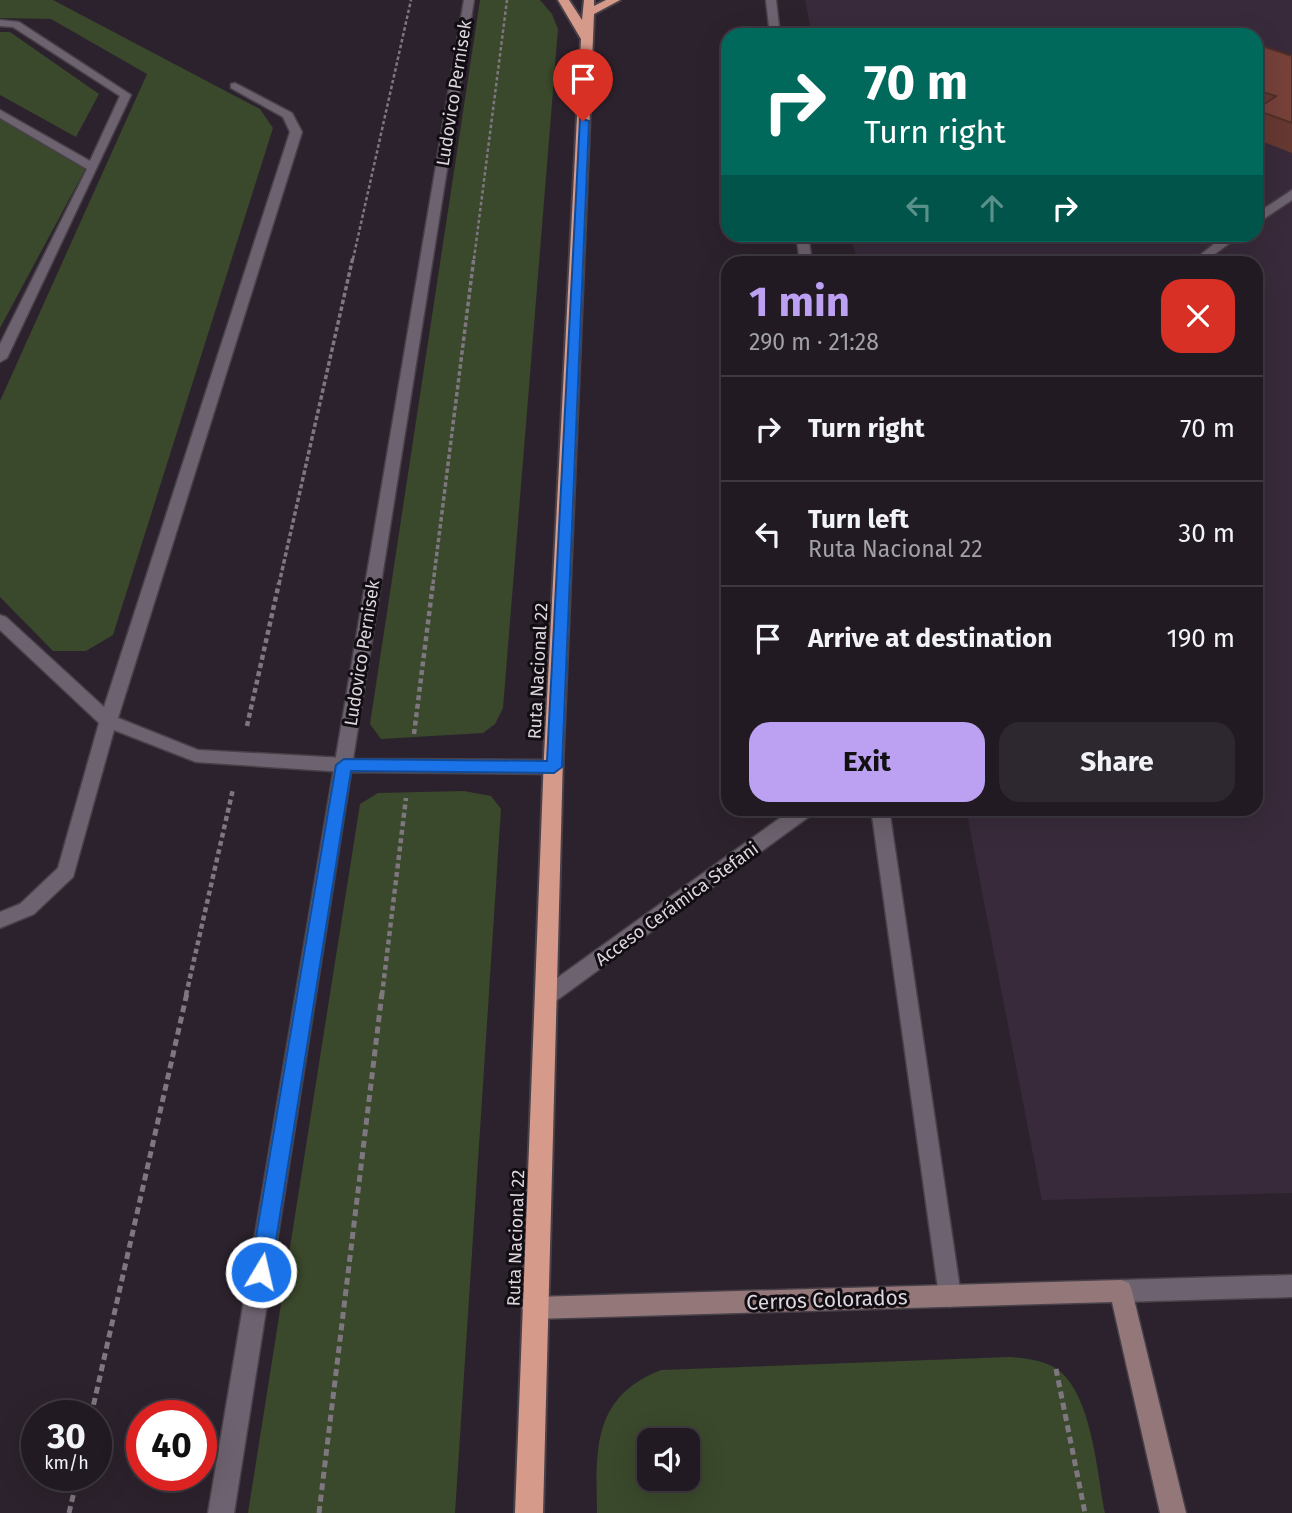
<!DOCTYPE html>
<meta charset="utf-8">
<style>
:root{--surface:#211a22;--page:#2d272f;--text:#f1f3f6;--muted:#a2a1a5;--line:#3e3840;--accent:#bca0f2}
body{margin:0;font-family:"Fira Sans",sans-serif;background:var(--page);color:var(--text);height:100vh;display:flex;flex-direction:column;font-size:26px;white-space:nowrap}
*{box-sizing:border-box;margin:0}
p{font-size:23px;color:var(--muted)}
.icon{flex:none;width:38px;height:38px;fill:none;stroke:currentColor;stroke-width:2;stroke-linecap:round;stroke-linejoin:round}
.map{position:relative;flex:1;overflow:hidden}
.panel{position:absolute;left:721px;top:256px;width:542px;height:560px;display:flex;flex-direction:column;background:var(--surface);border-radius:21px;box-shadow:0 7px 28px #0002,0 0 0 2px var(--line)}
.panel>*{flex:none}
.top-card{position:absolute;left:721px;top:28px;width:542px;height:214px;border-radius:21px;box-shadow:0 7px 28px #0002,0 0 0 2px var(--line);background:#00695c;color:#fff;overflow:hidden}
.tools{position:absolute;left:637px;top:1428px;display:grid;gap:14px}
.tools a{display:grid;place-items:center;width:63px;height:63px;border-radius:14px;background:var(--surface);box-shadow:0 7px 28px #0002,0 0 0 2px var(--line);font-size:35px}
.speed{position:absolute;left:21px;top:1400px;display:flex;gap:14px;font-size:35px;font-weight:700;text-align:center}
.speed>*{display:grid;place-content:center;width:91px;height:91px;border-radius:50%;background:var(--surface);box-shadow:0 7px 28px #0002,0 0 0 2px var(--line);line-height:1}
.speed small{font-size:18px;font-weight:400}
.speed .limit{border:10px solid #d22;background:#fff;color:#111}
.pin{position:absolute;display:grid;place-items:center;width:60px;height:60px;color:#fff;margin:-72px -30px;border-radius:50% 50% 50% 0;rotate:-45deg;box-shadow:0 0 7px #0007}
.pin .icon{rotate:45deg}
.me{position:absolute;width:77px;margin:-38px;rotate:9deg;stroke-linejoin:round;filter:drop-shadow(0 0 5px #0008)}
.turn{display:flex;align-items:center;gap:24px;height:147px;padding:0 28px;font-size:32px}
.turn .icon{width:91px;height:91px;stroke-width:2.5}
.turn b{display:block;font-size:49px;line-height:60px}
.lanes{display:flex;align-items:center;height:66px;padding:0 28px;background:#0003;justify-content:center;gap:35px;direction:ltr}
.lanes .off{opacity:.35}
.round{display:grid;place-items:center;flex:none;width:74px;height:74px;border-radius:21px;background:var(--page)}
.summary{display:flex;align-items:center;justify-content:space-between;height:119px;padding:0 28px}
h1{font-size:42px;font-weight:700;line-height:52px;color:var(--accent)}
.button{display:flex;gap:14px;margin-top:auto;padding:14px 28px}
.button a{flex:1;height:80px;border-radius:21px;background:var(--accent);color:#111;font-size:28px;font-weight:700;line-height:80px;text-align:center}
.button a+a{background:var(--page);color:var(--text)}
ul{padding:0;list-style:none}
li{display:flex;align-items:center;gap:21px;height:105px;padding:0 28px;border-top:2px solid var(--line)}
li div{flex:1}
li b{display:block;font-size:26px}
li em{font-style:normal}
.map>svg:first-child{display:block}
.built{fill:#382a3a}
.green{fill:#3a482b;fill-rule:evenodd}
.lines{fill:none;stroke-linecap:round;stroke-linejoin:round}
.service-casing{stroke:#484149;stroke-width:3}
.pedestrian-casing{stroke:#484149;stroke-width:3}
.minor-casing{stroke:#484149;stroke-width:3}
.tertiary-casing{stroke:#484149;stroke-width:3}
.secondary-casing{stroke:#484149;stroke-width:3}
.trunk-casing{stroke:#484149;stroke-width:4}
.path-far3{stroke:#7f7780;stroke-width:2.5;stroke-dasharray:3.5 2.5;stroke-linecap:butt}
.path-far2{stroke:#7f7780;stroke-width:3.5;stroke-dasharray:4.5 2.5;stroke-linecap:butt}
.path-far1{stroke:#7f7780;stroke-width:4.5;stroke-dasharray:5 3.5;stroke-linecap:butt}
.path{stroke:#7f7780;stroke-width:5;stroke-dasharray:7 4.5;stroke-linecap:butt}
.service{fill:#6d626f;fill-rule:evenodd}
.pedestrian{fill:#6d626f;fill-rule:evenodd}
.minor{fill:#6d626f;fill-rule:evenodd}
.tertiary{fill:#6d626f;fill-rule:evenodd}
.secondary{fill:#947779;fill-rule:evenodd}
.trunk{fill:#d69a8a;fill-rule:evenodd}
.wall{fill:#653831}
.building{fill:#754139;stroke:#522e28;stroke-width:2}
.route{fill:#1a73e8;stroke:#114b97;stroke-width:2}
.labels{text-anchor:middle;stroke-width:6;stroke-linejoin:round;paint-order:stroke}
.street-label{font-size:18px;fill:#dcd6dd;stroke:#110d12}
.near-street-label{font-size:21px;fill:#dcd6dd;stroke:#110d12}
</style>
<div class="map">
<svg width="1292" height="1513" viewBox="0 0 1292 1513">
<rect width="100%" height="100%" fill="#2c222d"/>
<path class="built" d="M805,0H1292V1193L1042,1200L966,809L1256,808V262H857L851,235L1256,234V35H812Z"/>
<path class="green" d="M0,0H53L260,109L273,128L113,635L86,651H53L0,597V401L147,74L51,19L0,18Z
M480,0H540L552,14L558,29L503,708L495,724L483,733L381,739L370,724Z
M0,32H10L99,94L76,137L0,95Z
M0,117L86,168L0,328Z
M464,791L491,796L501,809L455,1513H248L360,804L378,793Z
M1009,1357C1025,1358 1043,1360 1057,1369C1092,1394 1097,1473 1105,1513H597C596,1450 592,1397 661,1370ZM688,1440V1479H649V1440Z"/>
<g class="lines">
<g class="service-casing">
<path id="service" d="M1292,190V200L1256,224V214Z
M1227,234H1242L1204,262H1191Z
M794,808H817L814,813L553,1003L546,1005L539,1003L536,997L539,991Z"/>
</g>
<g class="pedestrian-casing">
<path id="pedestrian" d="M0,20L19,22L131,95L7,358L0,362V344L87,169L0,118V110L90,161L120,96L13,27L0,26Z"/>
</g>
<g class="minor-casing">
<path id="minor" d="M766,0H776L780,35H770Z
M235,83L292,113L302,132L118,718L198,750L344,758L350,760L353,765L350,770L344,772L196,762L114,730L73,877L34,914L0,928V912L20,904L58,868L99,723L0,630V615L6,617L104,707L290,132L283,117L231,88V84Z
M796,234H808L812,262H800Z
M871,808H889L961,1296L958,1304L950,1307L942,1304L939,1296Z
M1292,1275V1297L1121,1302L1113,1299L1110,1291L1113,1283L1121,1280Z"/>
</g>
<g class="tertiary-casing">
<path id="tertiary" d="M464,0H474L353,759L554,760L560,762L563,767L560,772L554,774L351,772L234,1513H208Z"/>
</g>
<g class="secondary-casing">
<path id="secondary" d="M1121,1280L1129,1283L1132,1291L1186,1513H1160L1112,1302L534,1319L526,1316L522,1308L526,1300L534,1297Z"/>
</g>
<g class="trunk-casing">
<path id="trunk" d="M558,0H569L582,20L584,0H594V6L606,0H620L594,14L563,756L543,1513H515L544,756L581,39Z"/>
</g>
<path class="path-far3" d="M353,259L411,0
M474,259L507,0"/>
<path class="path-far2" d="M279,584L353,257
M433,584L474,257"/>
<path class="path-far1" d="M247,726L279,583
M414,734L433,583
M186,995L233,789
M382,995L406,798"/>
<path class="path" d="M1056,1369L1085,1513
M91,1416L187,993
M69,1513L78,1475
M319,1513L382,993"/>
<use href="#service" class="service"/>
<use href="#pedestrian" class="pedestrian"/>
<use href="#minor" class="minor"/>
<use href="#tertiary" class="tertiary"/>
<use href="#secondary" class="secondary"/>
<use href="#trunk" class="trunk"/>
</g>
<path class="wall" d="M1256,44L1292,56V153L1256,139Z"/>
<path class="building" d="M1256,44L1292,56V123L1256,110L1276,96L1256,90Z"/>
<path class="route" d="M580,118L589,121L562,767L554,773L351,771L271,1272L268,1279L261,1282L253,1279L250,1272L336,765L344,759L547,761Z"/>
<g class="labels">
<g class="street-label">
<text transform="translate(454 93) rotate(-81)" y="6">Ludovico Pernisek</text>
<text transform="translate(362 653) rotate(-81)" y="6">Ludovico Pernisek</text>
<text transform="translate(538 671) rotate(-87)" y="6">Ruta Nacional 22</text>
<text transform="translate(677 904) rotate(-36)" y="6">Acceso Cerámica Stefani</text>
<text transform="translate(516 1238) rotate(-88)" y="6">Ruta Nacional 22</text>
</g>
<g class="near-street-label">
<text transform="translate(827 1300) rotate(-2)" y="7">Cerros Colorados</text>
</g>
</g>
</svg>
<div class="tools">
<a><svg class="icon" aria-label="sound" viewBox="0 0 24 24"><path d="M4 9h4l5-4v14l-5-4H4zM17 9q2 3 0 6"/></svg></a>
</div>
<div class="speed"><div>30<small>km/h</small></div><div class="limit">40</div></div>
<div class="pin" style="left:583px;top:121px;background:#d93025"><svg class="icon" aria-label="arrive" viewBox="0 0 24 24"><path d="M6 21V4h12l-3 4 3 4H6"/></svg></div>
<svg class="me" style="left:261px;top:1272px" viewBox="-20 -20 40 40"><circle r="17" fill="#1a73e8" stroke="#fff" stroke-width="3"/><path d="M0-11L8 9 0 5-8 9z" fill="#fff"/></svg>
<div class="top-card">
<div class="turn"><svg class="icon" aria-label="right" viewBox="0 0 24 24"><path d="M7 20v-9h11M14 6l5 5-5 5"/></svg><div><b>70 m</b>Turn right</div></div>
<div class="lanes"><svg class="icon off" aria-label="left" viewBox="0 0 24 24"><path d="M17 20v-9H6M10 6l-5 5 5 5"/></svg><svg class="icon off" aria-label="ahead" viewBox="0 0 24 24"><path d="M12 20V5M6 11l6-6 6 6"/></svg><svg class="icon" aria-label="right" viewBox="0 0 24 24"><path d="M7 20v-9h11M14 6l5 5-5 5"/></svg></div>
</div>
<section class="panel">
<div class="summary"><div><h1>1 min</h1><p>290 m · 21:28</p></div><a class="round" style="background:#d93025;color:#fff"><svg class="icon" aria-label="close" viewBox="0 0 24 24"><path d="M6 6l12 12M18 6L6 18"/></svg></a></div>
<ul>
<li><svg class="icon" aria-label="right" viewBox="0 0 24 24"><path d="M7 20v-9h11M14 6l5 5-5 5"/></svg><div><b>Turn right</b></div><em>70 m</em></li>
<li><svg class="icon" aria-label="left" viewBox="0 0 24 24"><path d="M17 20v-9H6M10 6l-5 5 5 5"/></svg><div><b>Turn left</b><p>Ruta Nacional 22</p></div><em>30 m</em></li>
<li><svg class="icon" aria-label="arrive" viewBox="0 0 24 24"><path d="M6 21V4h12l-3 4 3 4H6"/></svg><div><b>Arrive at destination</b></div><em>190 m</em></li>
</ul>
<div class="button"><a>Exit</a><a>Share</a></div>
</section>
</div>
